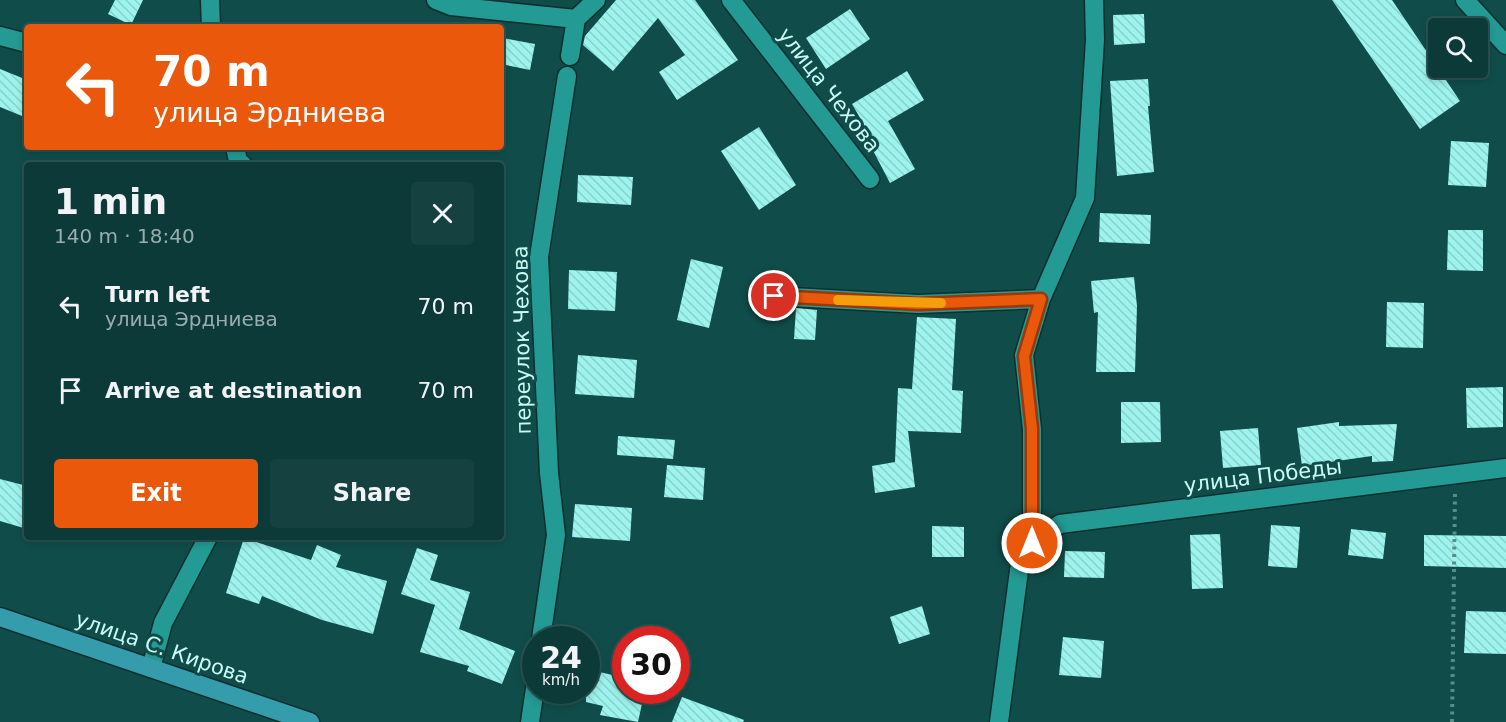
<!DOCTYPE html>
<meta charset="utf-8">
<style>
:root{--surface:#0c3a38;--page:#154140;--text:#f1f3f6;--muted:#9aadae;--line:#2c5453;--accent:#ea580c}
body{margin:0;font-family:"DejaVu Sans",sans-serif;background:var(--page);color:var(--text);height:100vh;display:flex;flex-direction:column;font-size:22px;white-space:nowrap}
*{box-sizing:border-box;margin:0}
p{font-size:20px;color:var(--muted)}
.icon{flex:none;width:33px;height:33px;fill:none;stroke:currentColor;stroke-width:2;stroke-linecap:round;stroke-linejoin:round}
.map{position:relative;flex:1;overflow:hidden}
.panel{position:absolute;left:24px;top:162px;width:480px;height:378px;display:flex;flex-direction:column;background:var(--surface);border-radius:6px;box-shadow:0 3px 9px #0003,0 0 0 2px var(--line)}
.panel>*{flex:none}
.guide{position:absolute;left:24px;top:24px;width:480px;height:126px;border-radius:6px;box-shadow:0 3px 9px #0003,0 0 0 2px var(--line);background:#ea580c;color:#fff;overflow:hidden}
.buttons{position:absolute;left:1428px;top:18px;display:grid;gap:12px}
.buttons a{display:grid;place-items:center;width:60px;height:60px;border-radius:6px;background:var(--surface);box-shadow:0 3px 9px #0003,0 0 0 2px var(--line);font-size:30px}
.speed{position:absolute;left:522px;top:626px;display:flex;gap:12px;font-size:30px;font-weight:700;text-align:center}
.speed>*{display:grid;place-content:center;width:78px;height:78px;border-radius:50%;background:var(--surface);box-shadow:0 3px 9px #0003,0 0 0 2px var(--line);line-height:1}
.speed small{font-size:15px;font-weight:400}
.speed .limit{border:9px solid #d22;background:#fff;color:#111}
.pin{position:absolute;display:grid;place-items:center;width:51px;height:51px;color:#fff;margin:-26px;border:3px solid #fff;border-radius:50%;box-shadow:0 2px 6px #0007}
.me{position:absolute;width:66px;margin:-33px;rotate:0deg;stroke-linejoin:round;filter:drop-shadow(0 0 4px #0008)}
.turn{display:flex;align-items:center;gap:21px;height:126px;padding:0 30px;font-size:27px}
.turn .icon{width:78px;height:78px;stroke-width:2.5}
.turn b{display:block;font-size:42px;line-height:51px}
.round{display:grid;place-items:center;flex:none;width:63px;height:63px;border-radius:6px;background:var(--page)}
.overview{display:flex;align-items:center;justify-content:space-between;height:102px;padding:0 30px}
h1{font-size:36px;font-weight:600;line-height:45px}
.primary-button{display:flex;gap:12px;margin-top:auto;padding:12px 30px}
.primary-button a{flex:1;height:69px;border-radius:6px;background:var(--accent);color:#fff;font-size:24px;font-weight:600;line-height:69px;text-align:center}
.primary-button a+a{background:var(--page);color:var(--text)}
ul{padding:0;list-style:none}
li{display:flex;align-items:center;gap:18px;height:84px;padding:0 30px}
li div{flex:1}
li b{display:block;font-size:22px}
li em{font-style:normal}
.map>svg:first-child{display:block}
.building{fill:url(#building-back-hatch)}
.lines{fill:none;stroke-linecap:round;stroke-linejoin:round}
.minor-casing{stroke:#0d302e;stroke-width:21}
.tertiary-casing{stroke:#0d302e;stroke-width:21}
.secondary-casing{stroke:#0d302e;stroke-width:21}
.path{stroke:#568e8a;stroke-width:4;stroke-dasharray:3 4.5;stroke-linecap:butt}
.minor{stroke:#239a94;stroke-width:18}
.tertiary{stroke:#239a94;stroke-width:18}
.secondary{stroke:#359cac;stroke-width:18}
.route-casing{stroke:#983908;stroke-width:15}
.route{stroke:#ea580c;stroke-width:10}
.slow{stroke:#f59e0b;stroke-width:10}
.labels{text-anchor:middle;stroke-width:6;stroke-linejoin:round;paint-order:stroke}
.street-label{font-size:21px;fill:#cafaf6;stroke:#104d4a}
</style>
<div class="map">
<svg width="1506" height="722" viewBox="0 0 1506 722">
<defs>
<pattern id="building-back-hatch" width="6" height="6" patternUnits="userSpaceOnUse" patternTransform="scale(1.5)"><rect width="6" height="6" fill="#9df3ed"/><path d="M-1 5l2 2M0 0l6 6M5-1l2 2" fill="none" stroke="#8ad1cc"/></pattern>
</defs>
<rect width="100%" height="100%" fill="#104d4a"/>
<path class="building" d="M115,0H143L131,25L108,14Z
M616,0H695L738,60L677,100L659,72L685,55L658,18L613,71L583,45L585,36Z
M1332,0H1392L1460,101L1420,129Z
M850,9L870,39L826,69L806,38Z
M1144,14L1145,43L1114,45L1113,15Z
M503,38L535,44L530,70L501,64Z
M0,69L27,80V118L0,107Z
M907,71L924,100L888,121L915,169L890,183L867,139L871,137L852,104Z
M1148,79L1150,106H1148L1154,172L1117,176L1110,81Z
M759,127L796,185L759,210L721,151Z
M1451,141L1489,143L1486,187L1448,185Z
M578,175L633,177L631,205L577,202Z
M1100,213L1151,215L1150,244L1099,242Z
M1448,230H1483V271L1447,270Z
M691,259L723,267L709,328L677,320Z
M569,270L617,272L615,311L568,309Z
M1134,277L1137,306L1135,372H1096L1098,312L1094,313L1091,281Z
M1387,302L1424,303L1423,348L1386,347Z
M796,308L817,310L815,340L794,339Z
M917,317L956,319L952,390L963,391L961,433L908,431L915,487L875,493L872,466L895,462L898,388L912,389Z
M578,355L637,360L634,398L575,394Z
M1503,387V427L1467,428L1466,388Z
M1121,402H1160L1161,442L1121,443Z
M1339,422V426L1397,424L1393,461L1372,462V456L1302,466L1297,428Z
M1258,428L1261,465L1223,468L1220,431Z
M618,436L675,440L673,459L617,455Z
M667,465L705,468L703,500L664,497Z
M0,479L27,486V529L0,521Z
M575,504L632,508L630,541L572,537Z
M1271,525L1300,527L1297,568L1268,566Z
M932,526L964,527V557H932Z
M1351,529L1386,533L1383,559L1348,555Z
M1220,534L1223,588L1192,589L1190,535Z
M1424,535L1506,536V568L1424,566Z
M244,538L311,560L317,545L341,555L336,567L387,581L373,634L322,620L262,596L259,604L226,593Z
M417,548L438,555L430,580L470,592L459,629L515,651L502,684L467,671L469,666L420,652L435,605L401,594Z
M1065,551L1105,552L1104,578L1064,577Z
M922,606L930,634L899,644L890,617Z
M1466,611L1506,612V654L1464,653Z
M1063,637L1104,641L1101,678L1059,675Z
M586,669L626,678V690H645L638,722L600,715L603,706L586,702Z
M682,697L744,720L743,722H672Z"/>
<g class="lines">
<g class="minor-casing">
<path id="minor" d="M210,0L211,27
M436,0L451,6L576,19
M731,0L870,179
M0,36L27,43
M570,56L576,19L596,0
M235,147L238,161L243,165
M774,296L918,304L1041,299
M1032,543V429L1024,355L1041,299L1085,198L1095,40L1094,0
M541,639L556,535L549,473L539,257L567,76
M151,668L163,623L208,537
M530,722L536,682"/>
</g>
<g class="tertiary-casing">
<path id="tertiary" d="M1465,0L1506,45
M999,722L1020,563L1032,543L1060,524L1506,468"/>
</g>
<g class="secondary-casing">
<path id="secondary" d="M0,617L310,722"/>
</g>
<path class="path" d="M1452,722L1455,494"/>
<use href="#minor" class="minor"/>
<use href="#tertiary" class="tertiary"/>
<use href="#secondary" class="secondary"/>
</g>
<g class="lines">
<g class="route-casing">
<path id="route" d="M774,296L918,304L1041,299L1024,356L1032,429V543"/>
</g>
<use href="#route" class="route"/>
<path class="slow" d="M838,300L941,303"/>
</g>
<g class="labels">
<g class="street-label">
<text transform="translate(829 90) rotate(52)" y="7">улица Чехова</text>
<text transform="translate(522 340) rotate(-91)" y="7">переулок Чехова</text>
<text transform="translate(1263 476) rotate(-7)" y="7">улица Победы</text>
<text transform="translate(162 648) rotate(19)" y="7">улица С. Кирова</text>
</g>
</g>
</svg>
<div class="buttons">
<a><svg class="icon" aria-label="search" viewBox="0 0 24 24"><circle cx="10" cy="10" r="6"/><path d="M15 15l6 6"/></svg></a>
</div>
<div class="speed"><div>24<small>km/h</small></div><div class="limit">30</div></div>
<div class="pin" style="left:774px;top:296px;background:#d93025"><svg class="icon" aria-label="arrive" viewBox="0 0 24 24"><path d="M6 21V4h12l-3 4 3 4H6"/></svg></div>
<svg class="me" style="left:1032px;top:543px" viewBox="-20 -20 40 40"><circle r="17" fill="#ea580c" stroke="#fff" stroke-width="3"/><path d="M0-11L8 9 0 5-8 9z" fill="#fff"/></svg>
<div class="guide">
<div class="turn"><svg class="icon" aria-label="left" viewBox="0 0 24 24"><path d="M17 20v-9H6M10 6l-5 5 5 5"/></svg><div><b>70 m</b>улица Эрдниева</div></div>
</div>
<section class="panel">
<div class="overview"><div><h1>1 min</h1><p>140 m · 18:40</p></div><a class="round"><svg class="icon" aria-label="close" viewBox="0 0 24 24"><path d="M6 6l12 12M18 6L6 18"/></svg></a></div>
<ul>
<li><svg class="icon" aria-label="left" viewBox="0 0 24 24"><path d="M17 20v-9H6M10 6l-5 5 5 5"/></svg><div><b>Turn left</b><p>улица Эрдниева</p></div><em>70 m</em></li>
<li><svg class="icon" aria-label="arrive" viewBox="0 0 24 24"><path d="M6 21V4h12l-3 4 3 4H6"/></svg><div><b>Arrive at destination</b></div><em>70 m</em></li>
</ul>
<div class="primary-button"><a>Exit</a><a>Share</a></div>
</section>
</div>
